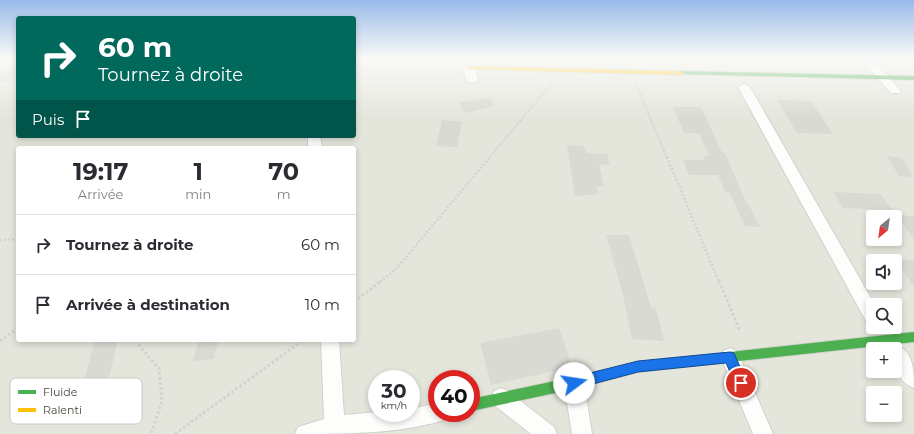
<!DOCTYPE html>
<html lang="fr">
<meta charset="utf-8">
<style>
:root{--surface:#fff;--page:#f2f2f3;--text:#2b2b33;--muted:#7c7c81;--line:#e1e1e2}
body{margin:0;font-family:Montserrat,sans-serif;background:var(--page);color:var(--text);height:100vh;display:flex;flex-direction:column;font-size:15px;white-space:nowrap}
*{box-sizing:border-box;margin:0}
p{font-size:13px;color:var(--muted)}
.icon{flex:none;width:22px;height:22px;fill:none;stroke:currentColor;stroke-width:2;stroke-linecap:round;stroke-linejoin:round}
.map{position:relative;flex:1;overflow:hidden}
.panel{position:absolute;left:16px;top:146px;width:340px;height:196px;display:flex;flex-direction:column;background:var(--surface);border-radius:4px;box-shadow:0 2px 6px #0003}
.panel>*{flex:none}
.banner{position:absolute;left:16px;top:16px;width:340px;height:122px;border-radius:4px;box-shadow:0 2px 6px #0003;background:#00695c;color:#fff;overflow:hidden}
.needle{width:26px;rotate:209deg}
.fabs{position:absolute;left:866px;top:210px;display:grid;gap:8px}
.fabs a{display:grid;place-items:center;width:36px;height:36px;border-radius:4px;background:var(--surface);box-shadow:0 2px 6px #0003;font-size:20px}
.speed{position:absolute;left:368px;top:370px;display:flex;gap:8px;font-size:20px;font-weight:700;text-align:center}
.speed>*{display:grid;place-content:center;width:52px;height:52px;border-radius:50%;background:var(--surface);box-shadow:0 2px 6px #0003;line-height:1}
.speed small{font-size:10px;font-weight:400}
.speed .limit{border:6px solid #d22;background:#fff;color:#111}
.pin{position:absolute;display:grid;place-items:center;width:34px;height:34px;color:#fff;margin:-17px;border:2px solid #fff;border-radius:50%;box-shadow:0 1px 4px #0007}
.me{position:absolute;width:44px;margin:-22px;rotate:76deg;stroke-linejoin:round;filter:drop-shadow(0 0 3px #0008)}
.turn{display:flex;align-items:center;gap:14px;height:84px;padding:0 16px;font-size:18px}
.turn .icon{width:52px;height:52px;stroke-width:2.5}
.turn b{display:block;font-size:28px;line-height:34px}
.then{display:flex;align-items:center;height:38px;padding:0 16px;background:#0003;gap:8px;font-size:15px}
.eta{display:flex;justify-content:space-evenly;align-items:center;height:68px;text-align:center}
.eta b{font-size:24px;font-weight:700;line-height:28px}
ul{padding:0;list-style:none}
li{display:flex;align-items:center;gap:12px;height:60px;padding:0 16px;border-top:1px solid var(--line)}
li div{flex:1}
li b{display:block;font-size:15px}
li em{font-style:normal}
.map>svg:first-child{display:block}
.residential{fill:#e4e6dc;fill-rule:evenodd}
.building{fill:#d9dad3}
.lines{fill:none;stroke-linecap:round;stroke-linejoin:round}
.street-casing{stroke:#d0d1cc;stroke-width:2}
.fast-casing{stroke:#cfd1c6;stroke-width:2}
.slow-casing{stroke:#cfd1c6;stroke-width:2}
.path-far2{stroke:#d2d3cc;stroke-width:2;stroke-dasharray:1.5 1.5;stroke-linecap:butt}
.path-far1{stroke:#d2d3cc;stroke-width:2.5;stroke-dasharray:2 2;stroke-linecap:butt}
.path{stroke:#d2d3cc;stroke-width:3;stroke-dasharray:2.5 2.5;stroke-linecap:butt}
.street{fill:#fdfdfc;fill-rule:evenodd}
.fast{fill:#4caf50;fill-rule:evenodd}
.slow{fill:#ffc107;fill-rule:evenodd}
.route{fill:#1a73e8;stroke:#114b97}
.key{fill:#fff;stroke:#c8c8c4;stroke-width:1}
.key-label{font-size:11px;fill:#47493a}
</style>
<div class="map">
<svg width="914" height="434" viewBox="0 0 914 434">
<rect width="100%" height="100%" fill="#f2f3ee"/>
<path class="residential" d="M0,58H18V136H354V58H914V434H0ZM18,148H354V340H18ZM873,217H895V239H873ZM873,261H895V283H873ZM873,305H895V327H873ZM873,349H895V371H873ZM377,379H411V413H377ZM437,379H471V413H437ZM873,393H895V415H873Z"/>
<path class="building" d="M17,68L9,81L0,82V75L4,70Z
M489,97L495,106L465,113L459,103Z
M777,100L811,101L833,134L797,133Z
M673,107H701L722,153H725L747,205H749L760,227L745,226L730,193L725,192L718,175H689L683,160H705L703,156H709L699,133H684Z
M442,120L462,122L457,147L436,146Z
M567,145L584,146L586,153L607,154L610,165L599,164L604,187L596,186L599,194L575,196Z
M887,156L901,158L914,177L899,176Z
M833,192L881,194L892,210L843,208Z
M897,215L914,216V240Z
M606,235H629L651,307L656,308L664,341L632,339L622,291Z
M896,260H914V287Z
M559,328L572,367L491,385L480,343Z
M95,340H118L105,394L79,400Z
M199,340H219L213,359L193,361Z"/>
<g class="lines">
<g class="street-casing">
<path id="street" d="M860,58H871L899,89L901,91L899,93H891Z
M469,65L475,68L478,80L476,82L472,83L466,80L463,68Z
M744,84L750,87L875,305H873V325L867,323L738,87Z
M308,136H320L322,148H308Z
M321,340H339L344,415L377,412L411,413V409L437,403V413H447L444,420C400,434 342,434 295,434L298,427L324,419Z
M895,344C914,352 914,370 914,388C896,381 895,366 895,349H888Z
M730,348L737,351L773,434H753L721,357L723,351Z
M574,374L581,376L584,383L592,434H572L564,383L567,376Z
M501,388L508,391L554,427L557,434H531L494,405L491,398L494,391Z"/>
</g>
<g class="fast-casing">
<path id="fast" d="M681,71L914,76V80L679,74L678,73Z
M914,332V342L638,372L574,389L471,411V399L574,377L638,362Z"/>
</g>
<g class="slow-casing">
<path id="slow" d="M469,66L681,71L684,73L681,75L467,69V67Z"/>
</g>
<path class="path-far2" d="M442,58L458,62
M636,84L667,158
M489,158L553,82"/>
<path class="path-far1" d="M667,157L719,282
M0,240L18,239
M380,282L396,269L490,157"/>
<path class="path" d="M719,281L740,331
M354,302L381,281
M137,340L138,344L159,369L162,401L151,434
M0,341L18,328
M175,434L303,340"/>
<use href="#street" class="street"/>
<use href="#fast" class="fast"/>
<use href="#slow" class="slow"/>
</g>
<linearGradient id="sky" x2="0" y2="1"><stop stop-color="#99bbea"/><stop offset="0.49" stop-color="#f9faf7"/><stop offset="1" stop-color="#f9faf7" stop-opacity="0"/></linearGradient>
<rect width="914" height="119" fill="url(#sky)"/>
<path class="route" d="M730,352L734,353L747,383L745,387L741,388L737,387L726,363L638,372L574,389L570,387L568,383L570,379L574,377L638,361Z"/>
<rect x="10" y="378" width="132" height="46" rx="6" class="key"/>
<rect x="18" y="390" width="18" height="4" fill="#4caf50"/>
<rect x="18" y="408" width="18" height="4" fill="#ffc107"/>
<g class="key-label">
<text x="43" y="396">Fluide</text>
<text x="43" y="414">Ralenti</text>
</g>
</svg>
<div class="fabs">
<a><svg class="needle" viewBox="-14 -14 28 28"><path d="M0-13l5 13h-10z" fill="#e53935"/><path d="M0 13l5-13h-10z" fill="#7c7c81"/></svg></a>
<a><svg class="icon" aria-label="sound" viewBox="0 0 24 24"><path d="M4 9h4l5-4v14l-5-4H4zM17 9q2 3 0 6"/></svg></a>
<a><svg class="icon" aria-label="search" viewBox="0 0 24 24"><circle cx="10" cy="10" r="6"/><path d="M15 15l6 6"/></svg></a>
<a>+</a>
<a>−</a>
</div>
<div class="speed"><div>30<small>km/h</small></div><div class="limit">40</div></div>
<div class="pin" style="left:741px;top:383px;background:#d93025"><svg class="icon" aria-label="arrive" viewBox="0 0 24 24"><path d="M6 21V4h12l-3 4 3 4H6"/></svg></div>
<svg class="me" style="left:574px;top:383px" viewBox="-20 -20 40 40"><circle r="19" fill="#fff"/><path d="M0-13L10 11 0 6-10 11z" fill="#1a73e8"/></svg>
<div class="banner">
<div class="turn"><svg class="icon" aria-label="right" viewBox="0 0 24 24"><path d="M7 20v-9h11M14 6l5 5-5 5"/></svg><div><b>60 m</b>Tournez à droite</div></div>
<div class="then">Puis<svg class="icon" aria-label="arrive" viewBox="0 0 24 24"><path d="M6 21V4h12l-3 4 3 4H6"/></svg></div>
</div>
<section class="panel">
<div class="eta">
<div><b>19:17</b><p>Arrivée</p></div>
<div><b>1</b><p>min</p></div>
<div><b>70</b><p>m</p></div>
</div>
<ul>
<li><svg class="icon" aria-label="right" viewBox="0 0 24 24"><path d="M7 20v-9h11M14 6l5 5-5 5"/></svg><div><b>Tournez à droite</b></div><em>60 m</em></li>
<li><svg class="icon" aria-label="arrive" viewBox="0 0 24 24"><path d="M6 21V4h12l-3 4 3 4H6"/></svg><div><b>Arrivée à destination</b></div><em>10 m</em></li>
</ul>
</section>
</div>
